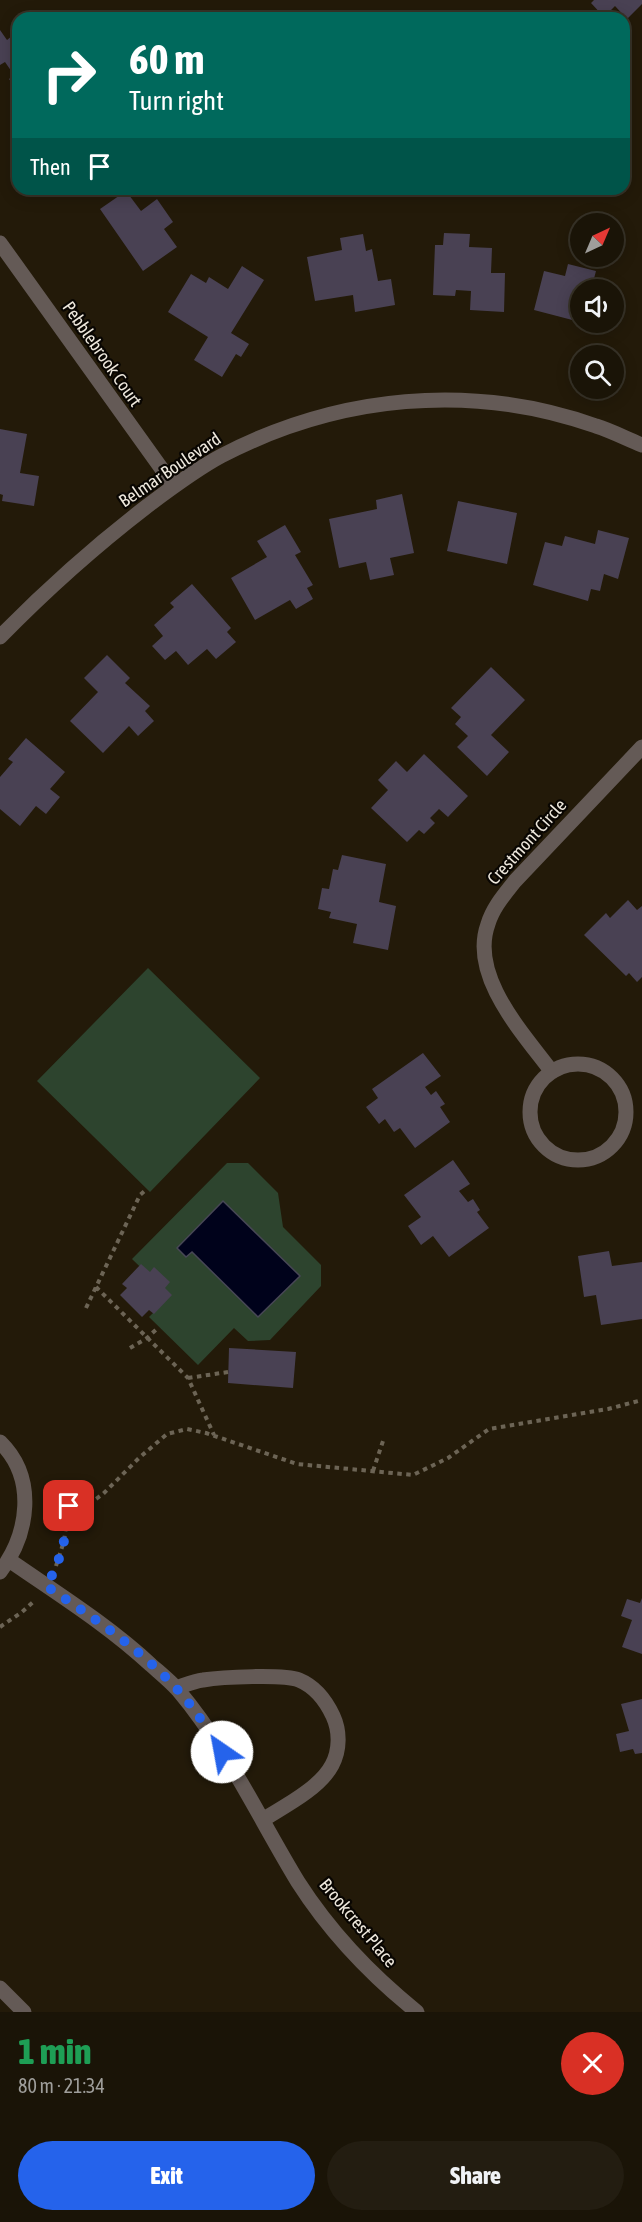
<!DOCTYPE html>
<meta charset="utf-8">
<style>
:root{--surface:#1a1407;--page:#231d11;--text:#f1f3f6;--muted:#9f9e9b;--line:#383328;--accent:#2563eb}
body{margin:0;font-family:"Asap Condensed",sans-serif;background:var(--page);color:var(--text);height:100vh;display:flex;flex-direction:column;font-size:22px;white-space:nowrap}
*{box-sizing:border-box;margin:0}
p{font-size:20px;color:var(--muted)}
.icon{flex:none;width:33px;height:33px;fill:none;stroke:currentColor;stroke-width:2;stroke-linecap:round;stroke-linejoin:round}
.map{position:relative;height:2012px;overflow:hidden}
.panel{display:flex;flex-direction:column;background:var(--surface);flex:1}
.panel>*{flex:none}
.top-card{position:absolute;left:12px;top:12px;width:618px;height:183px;border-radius:18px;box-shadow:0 3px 15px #0003,0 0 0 2px var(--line);background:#00695c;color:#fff;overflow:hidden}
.needle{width:39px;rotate:44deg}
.controls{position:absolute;left:570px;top:213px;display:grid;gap:12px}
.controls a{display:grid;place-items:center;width:54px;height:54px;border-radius:50%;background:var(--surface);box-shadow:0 3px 15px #0003,0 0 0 2px var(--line);font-size:30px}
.pin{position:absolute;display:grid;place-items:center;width:51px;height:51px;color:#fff;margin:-26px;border-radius:12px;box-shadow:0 3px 9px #0006}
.me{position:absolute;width:66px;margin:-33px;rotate:327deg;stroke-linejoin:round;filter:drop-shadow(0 0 4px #0008)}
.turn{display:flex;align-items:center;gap:21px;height:126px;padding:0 18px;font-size:27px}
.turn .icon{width:78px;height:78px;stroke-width:2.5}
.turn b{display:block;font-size:42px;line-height:51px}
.then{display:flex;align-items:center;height:57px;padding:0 18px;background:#0003;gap:12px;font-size:22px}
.round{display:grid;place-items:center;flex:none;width:63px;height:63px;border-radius:32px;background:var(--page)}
.headline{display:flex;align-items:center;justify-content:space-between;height:102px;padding:0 18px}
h1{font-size:36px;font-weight:800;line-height:45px;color:#1e9e55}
.button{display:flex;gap:12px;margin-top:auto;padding:12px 18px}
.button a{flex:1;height:69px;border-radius:36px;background:var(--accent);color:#fff;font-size:24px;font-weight:800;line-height:69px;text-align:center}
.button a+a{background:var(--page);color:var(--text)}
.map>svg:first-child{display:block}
.green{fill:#2d442e}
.water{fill:#00021b;stroke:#474755;stroke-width:1.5}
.building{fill:#494153}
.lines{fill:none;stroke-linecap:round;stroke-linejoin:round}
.path{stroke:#6c6455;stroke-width:4;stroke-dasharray:4.5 4.5;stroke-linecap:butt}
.minor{stroke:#645a56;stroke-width:15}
.route{stroke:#2563eb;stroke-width:10;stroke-dasharray:0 18}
.labels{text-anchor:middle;stroke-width:4.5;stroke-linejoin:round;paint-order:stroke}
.street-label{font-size:18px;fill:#eee8dd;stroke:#090602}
</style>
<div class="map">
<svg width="642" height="2012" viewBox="0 0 642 2012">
<rect width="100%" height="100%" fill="#231a09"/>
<path class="green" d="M148,968L260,1078L150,1192L37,1081Z
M227,1163H248L278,1193L283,1227L321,1265V1286L270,1340L248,1341L234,1328L198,1365L149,1317L170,1296L132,1259Z"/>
<path class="water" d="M223,1201L300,1276L258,1317L192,1252L186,1257L177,1248Z"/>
<path class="building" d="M594,0H642V4L627,19L615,6L604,17L591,3Z
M0,30L7,40L18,31V92L9,79L14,75L5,62L0,65Z
M126,191L141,211L157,199L173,222L164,229L177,247L143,271L100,209Z
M444,233L470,234L469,247L492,248L491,273H505L504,312L470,310L471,291L456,290L455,296L433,295L435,245H443Z
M363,234L366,251L372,249L378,281L391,279L395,305L355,312L353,295L315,301L307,257L342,250L340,238Z
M568,264L596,271L591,290H580V322L534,310L544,271L565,276Z
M242,266L264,280L231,333L249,344L241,357L236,354L222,377L194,360L208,337L168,312L191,274L206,283L209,277L228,289Z
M0,429L27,434L20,473L39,476L34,506L2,501L3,495L0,494Z
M402,494L414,553L390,558L394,575L370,580L366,562L339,568L329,519L377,509L376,500Z
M458,501L517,513L507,564L447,551Z
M285,525L301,552L295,555L313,585L307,588L313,599L296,609L290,600L255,620L231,578L267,557L257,541Z
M598,530L629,538L618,579L604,574L600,591L591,589L588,601L533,585L545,542L562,546L565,536L595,544Z
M192,584L231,628L227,632L236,642L216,659L207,649L188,665L176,651L165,660L152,646L163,636L154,625L174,607L170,603Z
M107,655L130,678L125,683L150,706L145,711L154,721L138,736L129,726L103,753L70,721L98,692L84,678Z
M491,667L525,700L491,735L509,752L487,776L457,747L468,736L455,724L461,717L451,708Z
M26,738L65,772L50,789L60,797L46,814L36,806L20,826L0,809V777L13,762L8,759Z
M424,754L468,796L448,817L439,809L430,818L435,823L424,834L419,830L407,842L371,808L388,790L378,780L396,761L407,772Z
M342,855L386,864L379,902L396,906L388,950L353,943L357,924L329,918L331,912L318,909L322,888L329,889L333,869L338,870Z
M628,900L637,910L642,906V977L637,982L629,973L626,976L584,935L606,913L610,918Z
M423,1053L441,1076L425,1087L431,1095L436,1091L445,1104L440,1107L450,1122L415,1148L400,1128L394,1132L385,1119L379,1124L366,1107L378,1098L372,1089Z
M453,1160L470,1184L459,1191L468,1202L473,1199L480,1210L477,1212L489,1228L449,1257L433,1236L421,1245L408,1226L421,1217L404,1195Z
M609,1251L612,1266L642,1262V1319L601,1325L596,1295L584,1297L578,1256Z
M141,1264L150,1272L154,1267L170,1282L165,1288L172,1295L154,1314L149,1310L142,1317L120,1295L127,1288L122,1284Z
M229,1348L296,1352L293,1388L228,1383Z
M642,1598V1654L622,1647L632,1620L621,1616L627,1599L640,1603Z
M642,1699V1753L635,1754L633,1749L620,1752L616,1734L629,1731L621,1704Z"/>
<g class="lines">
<path class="path" d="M96,1287L188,1378L214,1435
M86,1308L140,1195L147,1189
M130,1348L147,1338L159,1327
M188,1378L228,1372
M373,1471L384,1438
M56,1566L64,1541L69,1506L93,1501L103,1494L139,1458L167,1434L187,1429L206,1433L297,1464L413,1475L448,1458L489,1429L608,1409L642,1400
M0,1627L22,1612L33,1602"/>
<path class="minor" d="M0,243L174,486
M0,637C46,590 94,547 146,507C170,489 195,470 221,456C338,395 471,382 596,426C612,431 627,439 642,445
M530 1112a48 48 0 1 1 96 0a48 48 0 1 1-96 0Z
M552,1072C523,1033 469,976 488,924C493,907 505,894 515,881L642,747
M0,1442C37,1478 29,1534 0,1572
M9,1560C58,1594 108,1625 151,1665C160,1673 170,1681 178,1690C227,1748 259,1818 298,1882C330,1932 371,1975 417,2012
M176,1688C185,1685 194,1681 203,1680C222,1677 284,1674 299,1680C316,1687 326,1701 333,1716C340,1731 340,1750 332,1765C320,1788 285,1806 264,1819
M0,1988L24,2012"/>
</g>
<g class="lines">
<path class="route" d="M69,1506C67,1534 61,1562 46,1586C91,1616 139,1648 176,1688C194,1707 208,1730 222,1752"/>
</g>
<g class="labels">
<g class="street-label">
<text transform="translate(102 354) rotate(55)" y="6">Pebblebrook Court</text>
<text transform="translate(170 470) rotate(-34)" y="6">Belmar Boulevard</text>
<text transform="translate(527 842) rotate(-48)" y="6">Crestmont Circle</text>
<text transform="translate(358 1923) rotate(50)" y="6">Brookcrest Place</text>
</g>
</g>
</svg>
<div class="controls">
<a><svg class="needle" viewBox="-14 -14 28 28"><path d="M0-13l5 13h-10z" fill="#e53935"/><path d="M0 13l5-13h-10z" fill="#9f9e9b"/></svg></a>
<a><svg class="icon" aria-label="sound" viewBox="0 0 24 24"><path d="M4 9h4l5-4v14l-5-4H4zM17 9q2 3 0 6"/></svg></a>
<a><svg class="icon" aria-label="search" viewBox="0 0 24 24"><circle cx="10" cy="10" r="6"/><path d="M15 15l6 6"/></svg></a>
</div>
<div class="pin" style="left:69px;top:1506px;background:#d93025"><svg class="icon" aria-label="arrive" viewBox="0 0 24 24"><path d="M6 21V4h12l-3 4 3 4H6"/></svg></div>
<svg class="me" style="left:222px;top:1752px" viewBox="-20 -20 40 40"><circle r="19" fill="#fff"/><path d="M0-13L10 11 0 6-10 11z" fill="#2563eb"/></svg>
<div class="top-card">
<div class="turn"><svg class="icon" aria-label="right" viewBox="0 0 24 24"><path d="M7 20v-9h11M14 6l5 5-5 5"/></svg><div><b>60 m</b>Turn right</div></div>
<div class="then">Then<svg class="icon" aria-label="arrive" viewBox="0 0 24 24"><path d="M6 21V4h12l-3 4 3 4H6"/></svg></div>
</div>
</div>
<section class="panel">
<div class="headline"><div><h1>1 min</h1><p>80 m · 21:34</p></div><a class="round" style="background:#d93025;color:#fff"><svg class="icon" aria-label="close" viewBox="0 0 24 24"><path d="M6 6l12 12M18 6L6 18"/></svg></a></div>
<div class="button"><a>Exit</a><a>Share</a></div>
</section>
